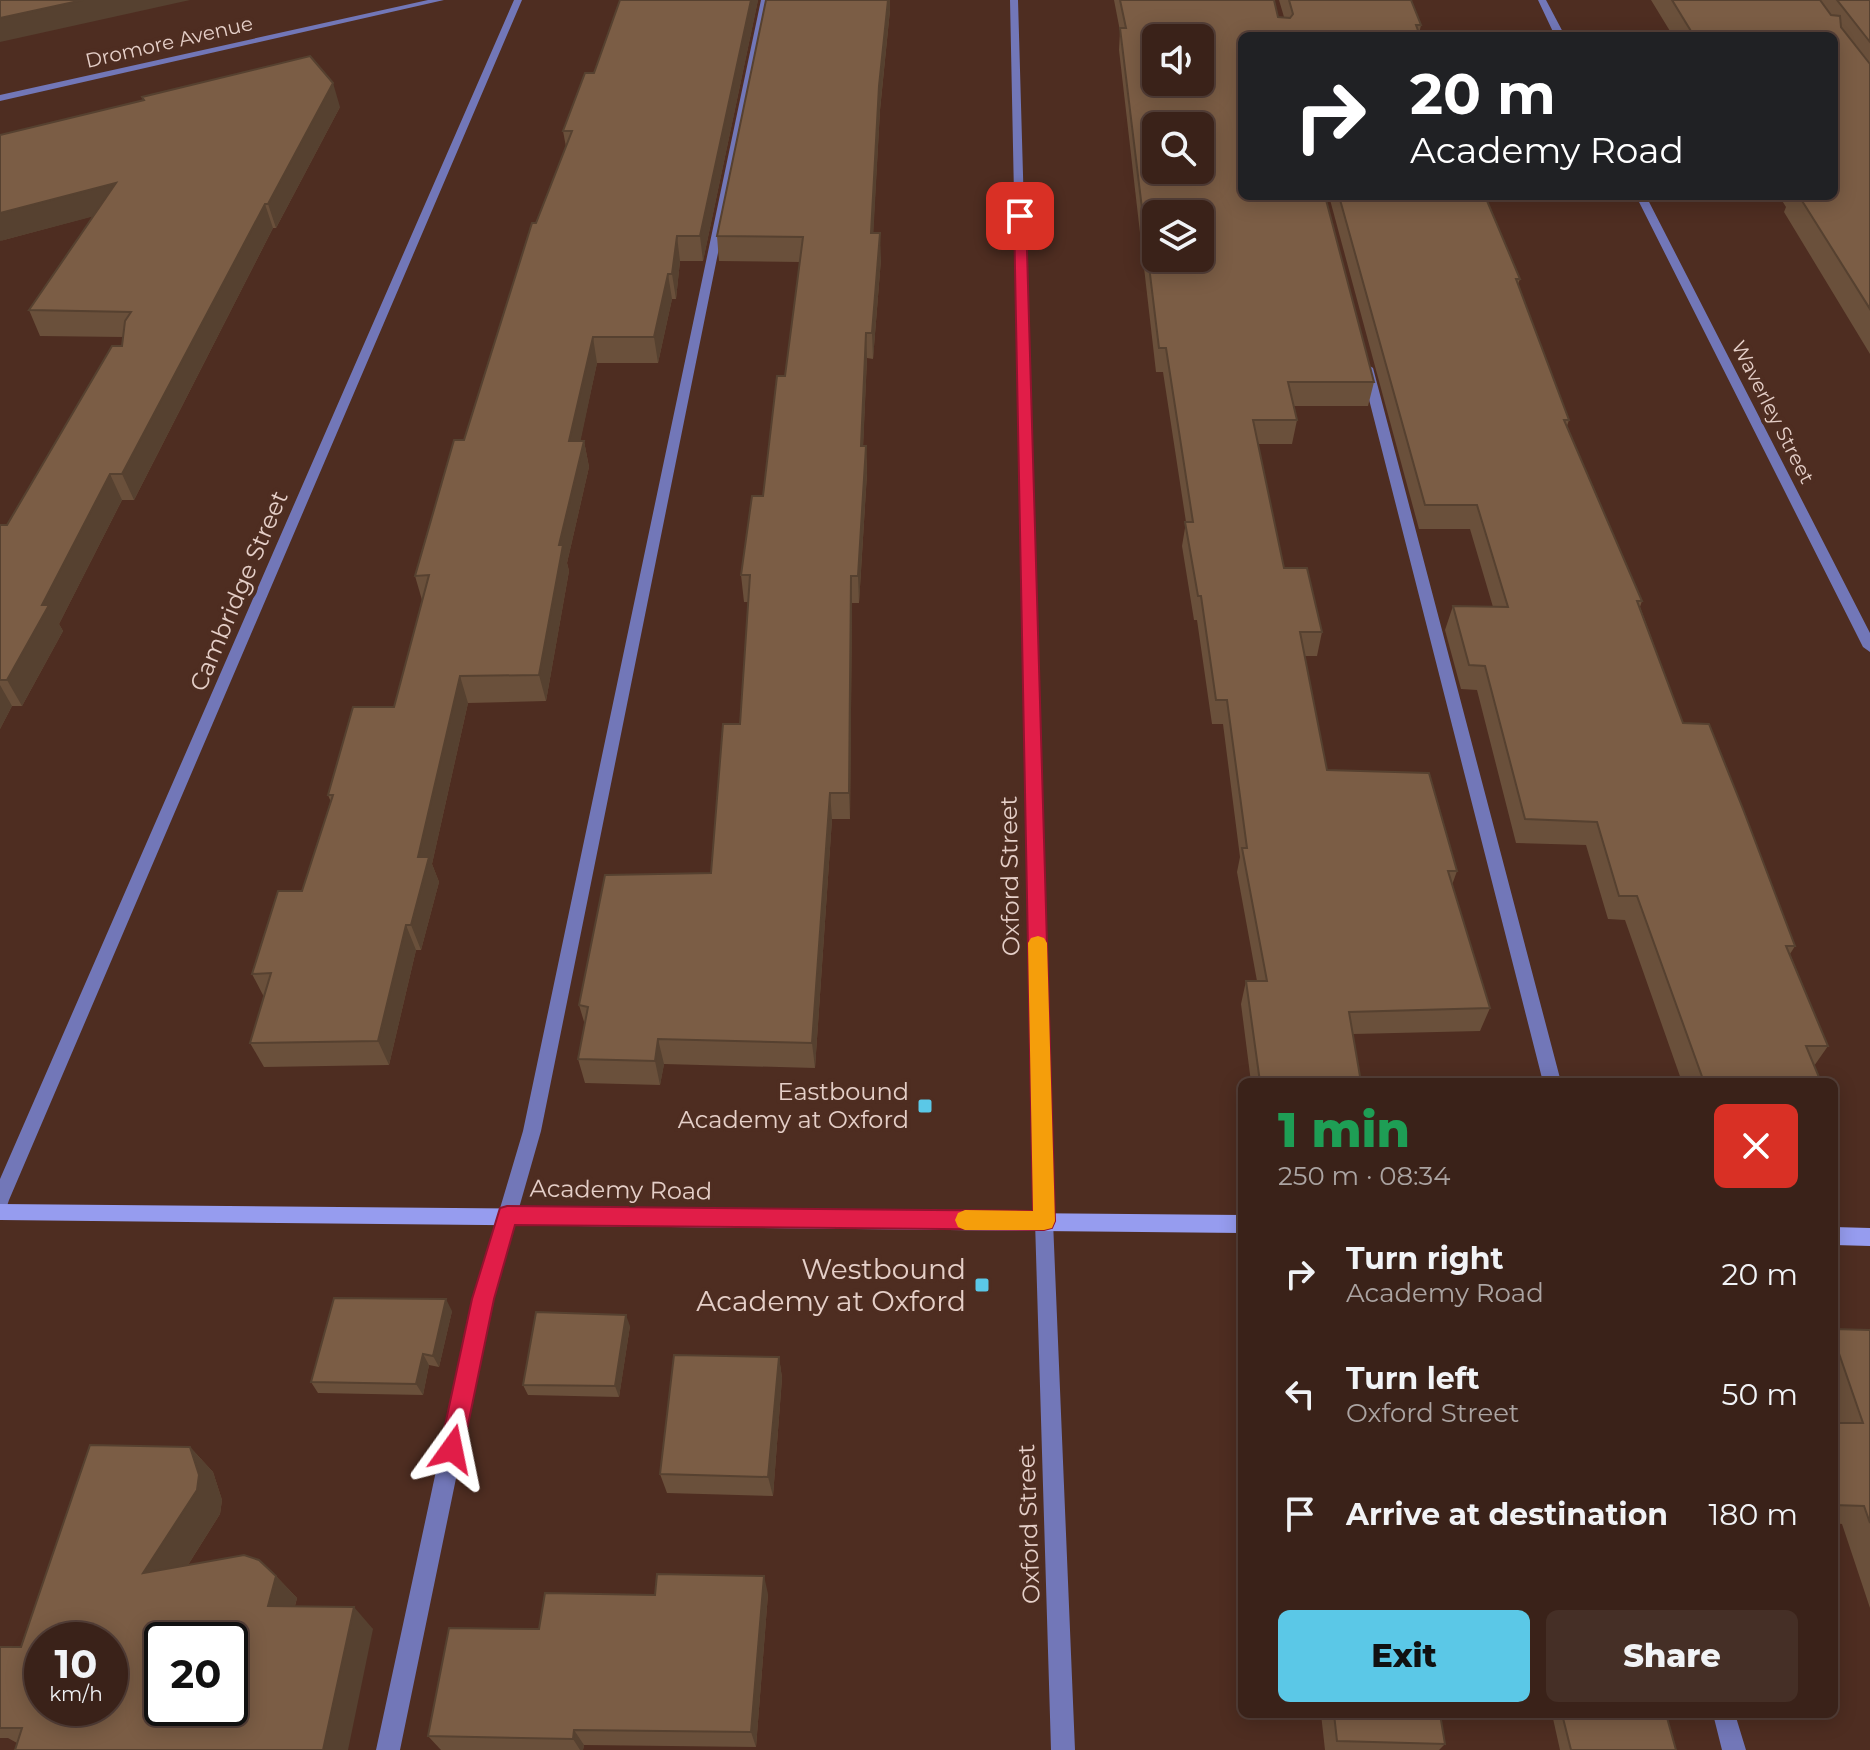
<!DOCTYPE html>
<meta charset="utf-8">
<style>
:root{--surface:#3a2219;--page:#452f26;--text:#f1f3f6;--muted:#aba4a2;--line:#543f38;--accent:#5bc8e7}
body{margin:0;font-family:Montserrat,sans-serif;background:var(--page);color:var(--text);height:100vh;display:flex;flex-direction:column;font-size:30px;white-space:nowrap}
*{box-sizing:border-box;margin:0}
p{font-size:26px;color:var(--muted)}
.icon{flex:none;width:44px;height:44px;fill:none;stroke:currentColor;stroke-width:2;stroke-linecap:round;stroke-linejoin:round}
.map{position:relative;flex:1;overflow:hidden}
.details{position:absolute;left:1238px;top:1078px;width:600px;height:640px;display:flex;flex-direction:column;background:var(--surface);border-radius:12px;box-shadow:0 4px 20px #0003,0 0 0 2px var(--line)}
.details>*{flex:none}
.top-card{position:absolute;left:1238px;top:32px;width:600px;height:168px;border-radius:12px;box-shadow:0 4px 20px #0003,0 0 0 2px var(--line);background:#202124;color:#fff;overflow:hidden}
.controls{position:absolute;left:1142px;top:24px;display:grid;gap:16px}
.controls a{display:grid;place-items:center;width:72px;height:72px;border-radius:12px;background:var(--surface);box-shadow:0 4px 20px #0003,0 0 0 2px var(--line);font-size:40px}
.speed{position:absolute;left:24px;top:1622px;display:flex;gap:16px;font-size:40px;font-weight:700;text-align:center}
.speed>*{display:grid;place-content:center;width:104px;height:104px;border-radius:50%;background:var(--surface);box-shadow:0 4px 20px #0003,0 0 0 2px var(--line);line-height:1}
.speed small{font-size:20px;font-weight:400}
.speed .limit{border:4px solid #111;border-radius:12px;background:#fff;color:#111}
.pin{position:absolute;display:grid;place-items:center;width:68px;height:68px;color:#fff;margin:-34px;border-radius:16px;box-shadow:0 4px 12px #0006}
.me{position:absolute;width:88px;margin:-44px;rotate:12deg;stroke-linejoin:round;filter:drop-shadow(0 0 6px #0008)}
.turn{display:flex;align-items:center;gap:28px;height:168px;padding:0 40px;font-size:36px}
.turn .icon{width:104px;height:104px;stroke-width:2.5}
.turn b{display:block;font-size:56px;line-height:68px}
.round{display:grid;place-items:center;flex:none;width:84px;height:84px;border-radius:12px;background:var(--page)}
.headline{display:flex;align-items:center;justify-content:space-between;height:136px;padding:0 40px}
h1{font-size:48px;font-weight:800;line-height:60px;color:#1e9e55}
.primary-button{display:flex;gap:16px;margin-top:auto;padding:16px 40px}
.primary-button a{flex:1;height:92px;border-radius:12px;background:var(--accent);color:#111;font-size:32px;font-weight:800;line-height:92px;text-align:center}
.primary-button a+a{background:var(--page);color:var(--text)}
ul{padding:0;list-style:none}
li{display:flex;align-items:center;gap:24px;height:120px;padding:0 40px}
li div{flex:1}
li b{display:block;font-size:30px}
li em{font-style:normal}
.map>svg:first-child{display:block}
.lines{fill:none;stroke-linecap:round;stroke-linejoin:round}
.lane{fill:#7277b8;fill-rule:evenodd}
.street{fill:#7277b8;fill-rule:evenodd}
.secondary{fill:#969cef;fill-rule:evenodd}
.wall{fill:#6a503b}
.shaded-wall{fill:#564130}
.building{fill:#7b5d45;stroke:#564130;stroke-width:2;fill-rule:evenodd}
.route{fill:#e11d48;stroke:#92132f;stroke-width:2}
.slow{fill:#f59e0b}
.poi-dot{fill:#5bc8e7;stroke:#4e2d21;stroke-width:3}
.labels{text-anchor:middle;stroke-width:8;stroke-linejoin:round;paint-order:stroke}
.far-street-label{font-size:20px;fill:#e5cfc8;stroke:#4e2d21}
.street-label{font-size:24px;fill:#e5cfc8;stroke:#4e2d21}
.poi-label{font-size:24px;fill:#e5cfc8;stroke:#4e2d21;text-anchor:end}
.near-poi-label{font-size:28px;fill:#e5cfc8;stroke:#4e2d21;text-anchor:end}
</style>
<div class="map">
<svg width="1870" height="1750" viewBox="0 0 1870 1750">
<rect width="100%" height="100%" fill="#4e2d21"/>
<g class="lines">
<path class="lane" d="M761,0H769L541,1131L493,1299L400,1750H376L473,1299L523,1131Z
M1367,364L1373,368L1561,1082H1543L1361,368Z
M1713,1714H1735L1746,1750H1722Z"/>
<path class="street" d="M428,0H444L0,101V95Z
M514,0H522L9,1200L7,1206L0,1208V1179Z
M1010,0H1018L1053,1221L1075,1750H1051L1035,1221Z
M1538,0H1546L1565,36H1555Z
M1636,196H1646L1870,633V652L1863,647Z"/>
<path class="secondary" d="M0,1204L1242,1215V1233L0,1220Z
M1834,1227L1870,1228V1246L1834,1245Z"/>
</g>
<path class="wall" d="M758,0L703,261H680L676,299H672L658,363H597L580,441H584L589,467L567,563L569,571L546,701L468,703L432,864L439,882L421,950H416L389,1065L264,1067L250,1043L264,997L252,974L302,891L331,802L328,795L394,707L422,600L415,576L464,440L536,223L566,147L563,131L594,73Z
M766,0H890V10L880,110L873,233L881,259L873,359L867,358L863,446H866L867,473L859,603H852L850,819H832L815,1068L664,1064L660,1085L585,1083L578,1059L585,1025L579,1005L711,873L740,724L749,602H744L741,575L763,496L785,376L800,262L719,261L717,236Z
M1114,0H1274L1278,17H1284L1279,0H1411L1421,25L1419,34L1242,36L1374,382L1368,406H1293L1297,420L1292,444H1258L1284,568L1322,632L1317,656H1305L1327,770L1457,871L1452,885L1490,1008L1480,1031L1353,1034L1361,1082H1251L1241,1004L1246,981H1257L1237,872L1240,857L1223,724H1212L1197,620H1194L1182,546L1186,522L1163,372H1156L1119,50L1120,31Z
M1651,0H1870V354L1784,212L1786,207L1779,196H1834V36H1673Z
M340,107L276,228H273L134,500H122L59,624L63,631L22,706H12L0,729V525H7L122,346L123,337L40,336L29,310L93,216L0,241Z
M1329,196H1485L1520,279L1518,284L1569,420L1567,426L1642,601L1640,607L1683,723L1795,946L1790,954L1828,1046L1814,1066L1821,1082H1682L1625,920L1608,919L1586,845L1516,843L1477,690L1461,689L1445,630L1453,606L1493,607L1470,529H1419Z
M452,1311L439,1367L429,1365L423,1395L318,1393L311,1382Z
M630,1326L619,1397L528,1395L523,1385Z
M1834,1329L1870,1330V1608L1842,1524L1834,1523V1423H1835L1834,1419Z
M779,1357L782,1378L773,1496L667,1493L660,1474Z
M190,1447L213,1472L222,1500L220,1514L188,1565L276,1576L297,1598L295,1606L373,1629L17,1743L8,1738H0V1647H21Z
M768,1594L756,1747L584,1745L583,1750H441L428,1736L539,1629L655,1595Z
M1321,1714H1440L1445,1744L1439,1750H1325Z
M1552,1714H1666L1676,1750H1560Z"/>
<path class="shaded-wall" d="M83,0H190L0,42V18Z
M751,0H758L703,261L700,236Z
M888,0H890V10L880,110L872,259L871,233L879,86Z
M333,83L340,107L276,228L268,204Z
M116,183L125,208L0,241V213Z
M265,204L273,228L134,500L122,474Z
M880,233L881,259L873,359L872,333Z
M677,236L680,261L676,299L672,274Z
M668,274L672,299L658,363L654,337Z
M866,333L867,358L862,473L861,446Z
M593,337L597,363L575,467L569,441Z
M584,441L589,467L567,563L569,571L546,701L539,675L559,545Z
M866,446L867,473L859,603L858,576Z
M110,474L122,500L59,624L63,631L22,706L7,680L42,605Z
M851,576L852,603L850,819L849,793Z
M460,676L468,703L432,864L439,882L421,950L411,925L418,857Z
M0,685L12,706L0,729Z
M830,793L832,819L815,1068L812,1043Z
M406,925L416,950L389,1065L378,1041Z
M658,1039L664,1064L660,1085L655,1061Z
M446,1299L452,1311L439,1367L433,1356Z
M626,1315L630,1326L619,1397L615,1386Z
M423,1354L429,1365L423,1395L416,1384Z
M779,1357L782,1378L773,1496L768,1477Z
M190,1447L213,1472L222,1500L220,1514L169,1595L143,1573Z
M276,1576L297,1598L289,1627L268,1606Z
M764,1576L768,1594L756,1747L751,1732Z
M354,1607L373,1629L348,1750H323Z
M574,1730L584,1745L583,1750H580L573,1739Z"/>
<path class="building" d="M0,0H83L0,18Z
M620,0H751L700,236H677L672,274H668L654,337H593L569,441H584L559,545H563L539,675L460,676L418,857H429L411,925H406L378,1041L250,1043L271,973L252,974L278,891H302L333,795H328L353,707H394L429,575L415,576L454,440H464L532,223H536L572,131H563L585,73H594Z
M766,0H888L879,86L871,233H880L872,333H866L861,446H866L858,576H851L849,793H830L812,1043L658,1039L655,1061L578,1059L588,1007L579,1005L605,875L711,873L723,724H740L750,575H741L752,496H763L777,376H785L803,237L717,236Z
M1120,0H1274L1278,17L1290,18L1293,14L1289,0H1411L1421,25H1416L1420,36H1242V196H1325L1374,382H1288L1297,420H1253L1284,568H1307L1322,632H1300L1327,770L1429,773L1457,871H1448L1490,1008L1349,1012L1361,1082H1260L1246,981H1267L1242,848H1247L1227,700H1216L1201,596H1198L1185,522H1193L1166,348H1159L1120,28H1126ZM1156,38H1200V82H1156ZM1156,126H1200V170H1156ZM1156,214H1200V258H1156Z
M1672,0H1820L1831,15L1840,16L1841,27L1870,64V309L1799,196H1834V36H1694Z
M1837,0H1870V42Z
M310,56L333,83L268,204H265L122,474H110L42,605H49L7,680H0V525H7L112,346H122L125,321L131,312L29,310L116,183L0,213V135L144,100L142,97Z
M1339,196H1485L1520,279H1516L1569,420H1564L1642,601H1637L1683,723L1709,724L1743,809L1795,946H1786L1828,1046H1806L1821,1082H1704L1637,896H1619L1597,822L1525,819L1485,666L1469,665L1453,606L1508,607L1477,505H1425Z
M334,1298L446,1299L433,1356L423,1354L416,1384L311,1382Z
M536,1312L626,1315L615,1386L523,1385Z
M1834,1329L1870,1330V1523L1864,1506L1834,1505V1423H1863L1834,1339Z
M674,1355L779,1357L768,1477L660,1474Z
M90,1445L190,1447L199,1475L197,1490L143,1573L244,1555L259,1560L276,1576L268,1606L354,1607L323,1750H15L22,1728H0V1647H21ZM42,1640H110V1708H42ZM162,1640H230V1708H162Z
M657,1574L764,1576L751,1732L574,1730L573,1739L428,1736L449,1628L539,1629L545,1593L655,1595Z
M1334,1714H1440L1445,1744L1337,1741Z
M1562,1714H1666L1676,1750H1571Z"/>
<path class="route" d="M1020,213L1026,216L1055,1221L1052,1228L1044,1230L515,1225L494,1299L463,1449L460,1457L452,1461L443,1457L440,1449L472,1299L500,1208L507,1206L1033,1211L1014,216Z"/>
<path class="slow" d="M1038,936L1044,938L1047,943L1055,1221L1052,1228L1044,1230H965L958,1227L955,1220L958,1213L965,1210L1033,1211L1028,943L1031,938Z"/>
<g class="poi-dot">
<rect x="917" y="1098" width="16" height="16" rx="4"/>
<rect x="974" y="1277" width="16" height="16" rx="4"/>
</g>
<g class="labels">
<g class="far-street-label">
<text transform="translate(169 42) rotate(-13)" y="7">Dromore Avenue</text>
<text transform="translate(1773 412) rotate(63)" y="7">Waverley Street</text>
</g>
<g class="street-label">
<text transform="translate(239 591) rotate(-67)" y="8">Cambridge Street</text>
<text transform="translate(1010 876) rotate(-91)" y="8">Oxford Street</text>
<text transform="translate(621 1190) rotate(1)" y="8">Academy Road</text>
<text transform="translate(1029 1524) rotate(-92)" y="8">Oxford Street</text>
</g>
<g class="poi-label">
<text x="909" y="1100">Eastbound<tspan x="909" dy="28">Academy at Oxford</tspan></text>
</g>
<g class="near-poi-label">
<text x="966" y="1279">Westbound<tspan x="966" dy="32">Academy at Oxford</tspan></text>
</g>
</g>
</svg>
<div class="controls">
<a><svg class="icon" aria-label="sound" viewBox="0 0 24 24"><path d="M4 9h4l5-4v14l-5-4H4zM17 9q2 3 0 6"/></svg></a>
<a><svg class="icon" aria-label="search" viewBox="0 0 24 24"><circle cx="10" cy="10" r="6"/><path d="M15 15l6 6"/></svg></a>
<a><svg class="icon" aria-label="layers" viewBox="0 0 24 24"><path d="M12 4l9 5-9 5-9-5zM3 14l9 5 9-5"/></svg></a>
</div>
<div class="speed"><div>10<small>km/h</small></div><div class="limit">20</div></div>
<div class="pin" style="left:1020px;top:216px;background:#d93025"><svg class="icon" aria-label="arrive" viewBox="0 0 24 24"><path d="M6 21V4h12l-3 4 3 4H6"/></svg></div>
<svg class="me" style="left:452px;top:1449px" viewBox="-20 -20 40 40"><path d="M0-17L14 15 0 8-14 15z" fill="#e11d48" stroke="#fff" stroke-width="4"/></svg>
<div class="top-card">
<div class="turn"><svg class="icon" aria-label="right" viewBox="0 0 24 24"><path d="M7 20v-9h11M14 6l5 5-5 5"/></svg><div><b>20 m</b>Academy Road</div></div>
</div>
<section class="details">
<div class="headline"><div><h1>1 min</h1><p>250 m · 08:34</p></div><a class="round" style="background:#d93025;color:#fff"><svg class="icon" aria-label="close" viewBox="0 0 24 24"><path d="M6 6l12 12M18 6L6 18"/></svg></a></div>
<ul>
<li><svg class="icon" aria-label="right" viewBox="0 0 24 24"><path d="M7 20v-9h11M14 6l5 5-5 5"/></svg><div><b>Turn right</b><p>Academy Road</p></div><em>20 m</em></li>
<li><svg class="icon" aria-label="left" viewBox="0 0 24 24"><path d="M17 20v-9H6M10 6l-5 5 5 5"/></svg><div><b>Turn left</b><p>Oxford Street</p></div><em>50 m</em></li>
<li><svg class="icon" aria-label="arrive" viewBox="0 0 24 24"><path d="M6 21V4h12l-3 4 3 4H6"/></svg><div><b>Arrive at destination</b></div><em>180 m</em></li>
</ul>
<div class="primary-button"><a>Exit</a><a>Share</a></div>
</section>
</div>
